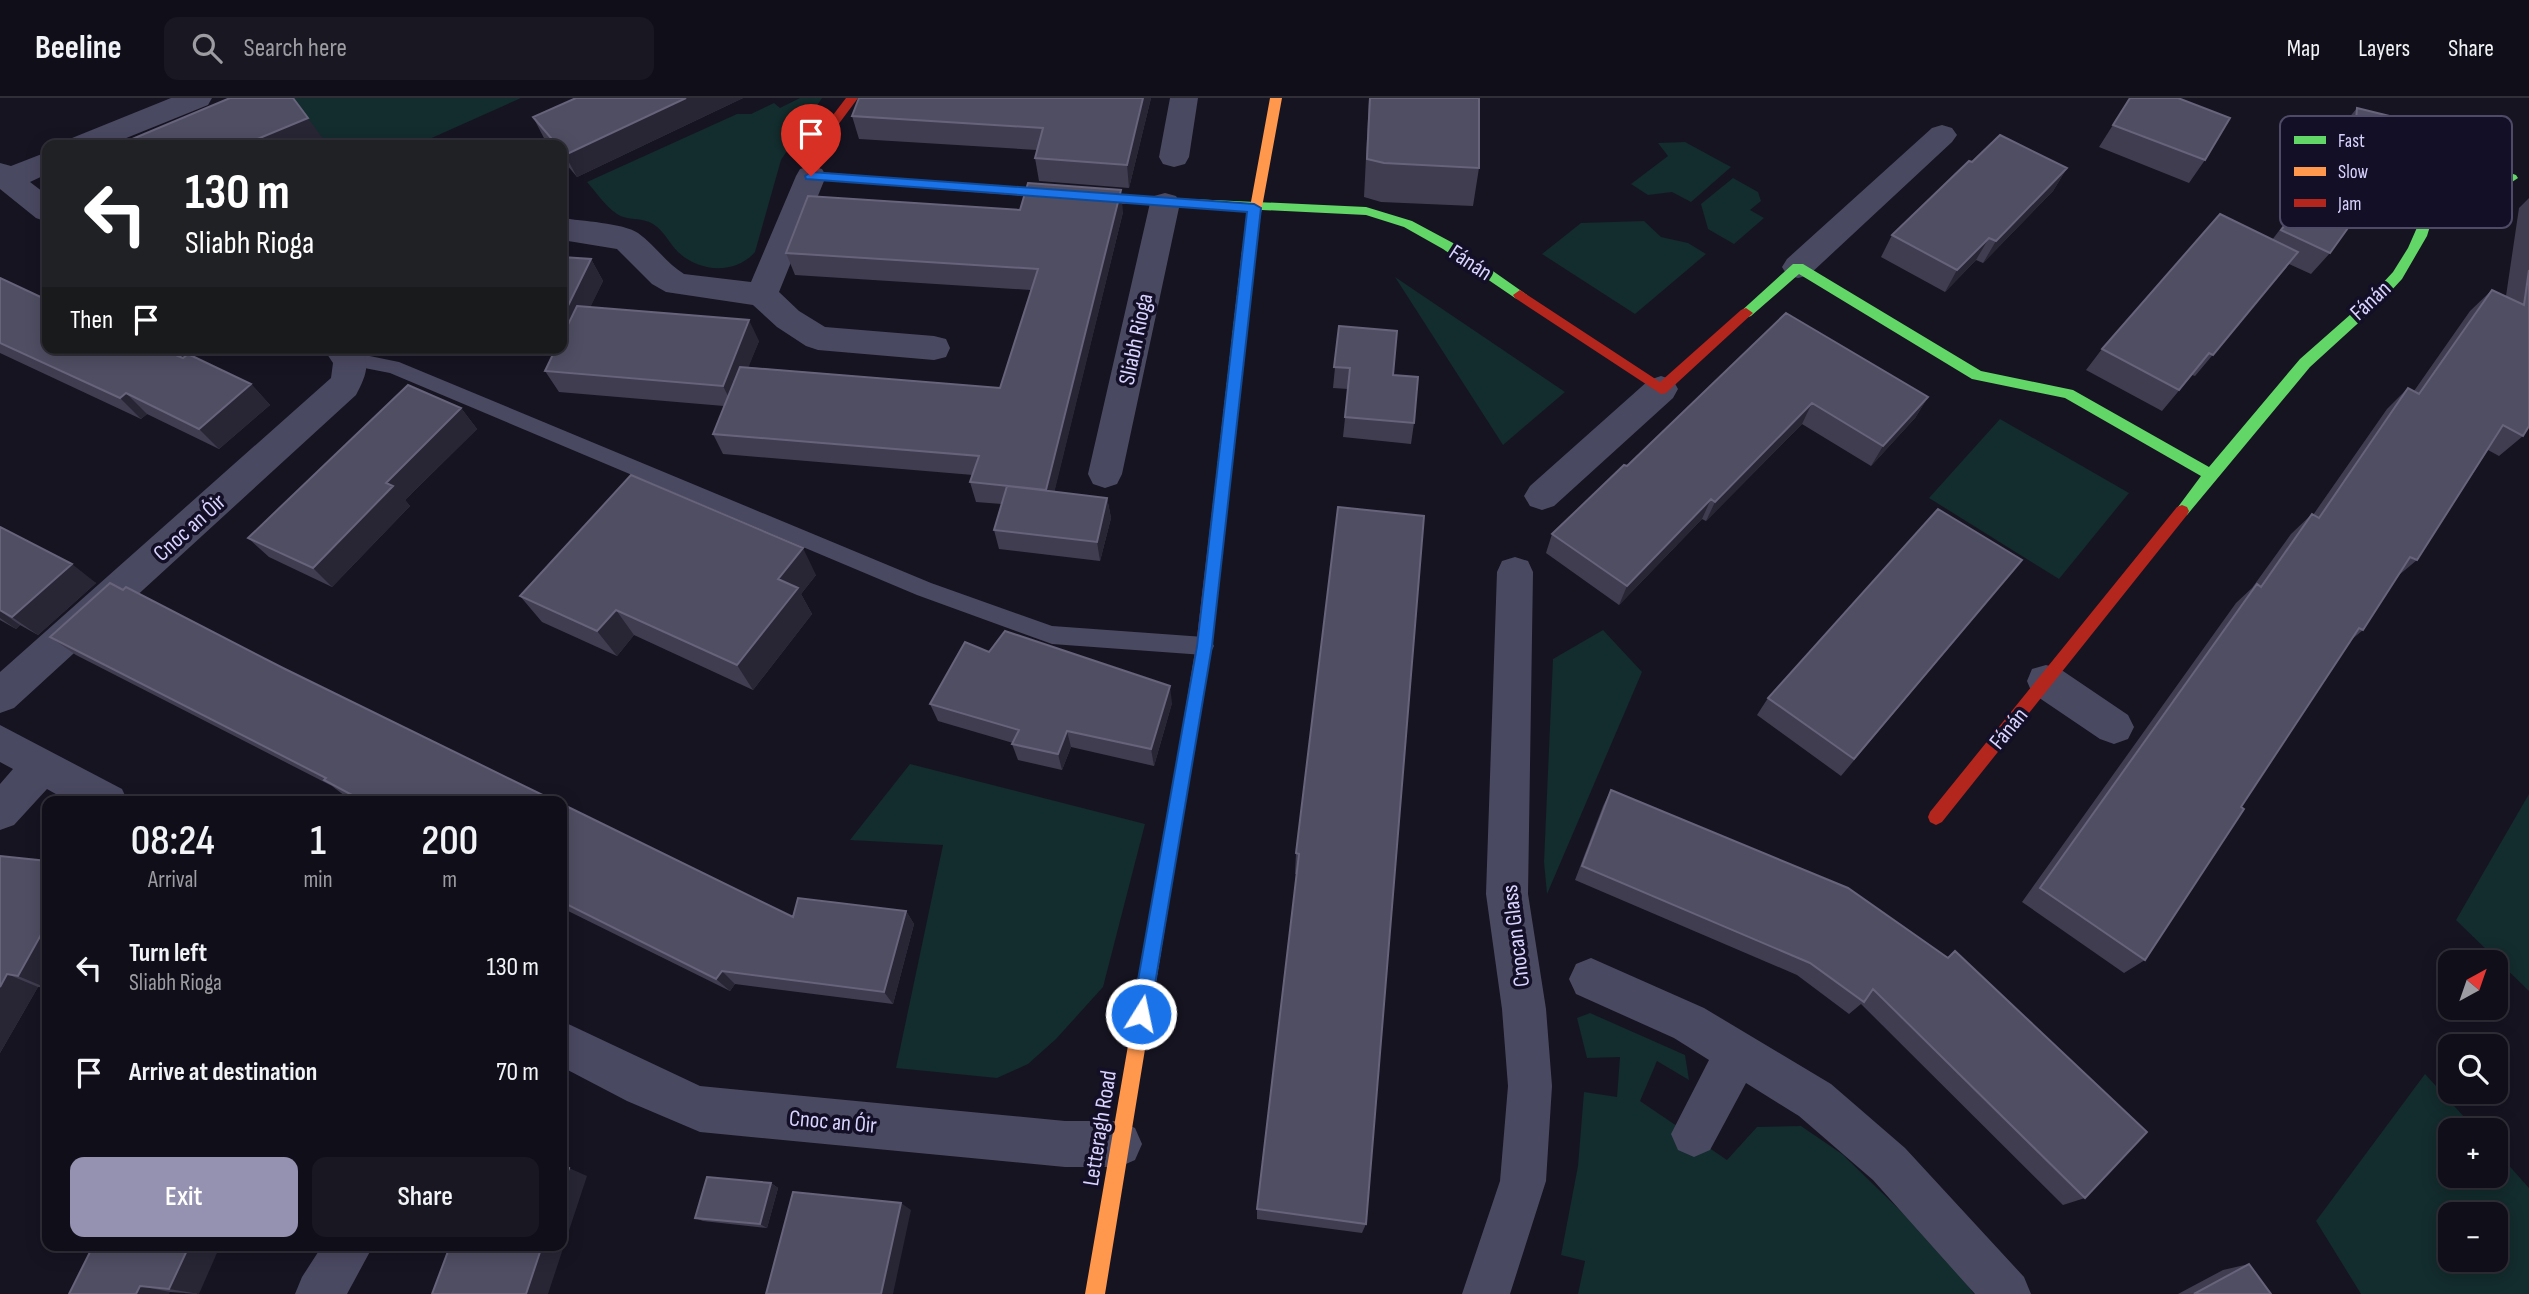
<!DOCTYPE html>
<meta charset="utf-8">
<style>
:root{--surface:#100f19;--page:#191822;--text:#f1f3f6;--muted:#9c9ca2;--line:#302f38;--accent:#9591b1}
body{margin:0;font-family:"Sofia Sans Condensed",sans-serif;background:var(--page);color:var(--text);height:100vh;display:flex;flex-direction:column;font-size:26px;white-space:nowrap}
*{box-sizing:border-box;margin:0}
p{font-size:23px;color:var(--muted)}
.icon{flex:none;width:38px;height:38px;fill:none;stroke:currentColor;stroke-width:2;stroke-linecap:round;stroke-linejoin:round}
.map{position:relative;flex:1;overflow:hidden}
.sheet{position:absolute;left:42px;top:698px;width:525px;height:455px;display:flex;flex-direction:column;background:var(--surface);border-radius:14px;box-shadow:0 4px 18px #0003,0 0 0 2px var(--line)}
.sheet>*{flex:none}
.hud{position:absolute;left:42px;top:42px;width:525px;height:214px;border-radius:14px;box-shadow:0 4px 18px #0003,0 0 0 2px var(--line);background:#202124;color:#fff;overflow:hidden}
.needle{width:46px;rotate:40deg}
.buttons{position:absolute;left:2438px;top:852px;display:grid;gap:14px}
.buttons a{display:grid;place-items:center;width:70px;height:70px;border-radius:14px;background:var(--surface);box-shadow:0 4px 18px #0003,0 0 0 2px var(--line);font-size:35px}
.pin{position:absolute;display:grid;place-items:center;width:60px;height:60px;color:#fff;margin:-72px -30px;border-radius:50% 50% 50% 0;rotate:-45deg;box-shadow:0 0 7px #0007}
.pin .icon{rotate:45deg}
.me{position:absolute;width:77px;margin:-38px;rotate:10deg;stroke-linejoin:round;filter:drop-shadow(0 0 5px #0008)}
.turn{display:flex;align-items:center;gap:24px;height:147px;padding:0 28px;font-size:32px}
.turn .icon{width:91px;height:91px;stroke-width:2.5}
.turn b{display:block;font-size:49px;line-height:60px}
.then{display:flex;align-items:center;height:66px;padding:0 28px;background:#0003;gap:14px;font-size:26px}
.eta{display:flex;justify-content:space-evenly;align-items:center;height:119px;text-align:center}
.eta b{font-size:42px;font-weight:600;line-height:49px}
.button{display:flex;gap:14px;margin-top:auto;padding:14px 28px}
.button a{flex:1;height:80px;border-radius:14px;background:var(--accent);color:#fff;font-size:28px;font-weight:600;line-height:80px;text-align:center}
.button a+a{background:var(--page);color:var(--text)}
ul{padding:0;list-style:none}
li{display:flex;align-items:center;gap:21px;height:105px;padding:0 28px}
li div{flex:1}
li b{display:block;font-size:26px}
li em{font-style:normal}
header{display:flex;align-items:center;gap:42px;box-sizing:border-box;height:98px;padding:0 35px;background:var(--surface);border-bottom:2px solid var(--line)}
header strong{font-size:33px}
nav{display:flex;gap:38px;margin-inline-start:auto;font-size:24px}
.search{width:490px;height:63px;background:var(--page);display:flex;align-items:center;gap:18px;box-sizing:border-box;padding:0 24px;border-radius:14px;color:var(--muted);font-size:26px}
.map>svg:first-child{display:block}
.green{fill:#132c2d;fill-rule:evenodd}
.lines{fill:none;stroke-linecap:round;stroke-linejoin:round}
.lane{fill:#4a4962;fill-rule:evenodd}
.street{fill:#4a4962;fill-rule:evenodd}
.fast{fill:#63d668;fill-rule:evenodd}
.slow{fill:#ff974d;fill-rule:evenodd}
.jam{fill:#b3261e;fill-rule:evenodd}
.wall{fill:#403d50}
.shaded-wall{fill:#282635}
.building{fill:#504e63;stroke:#66637b;stroke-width:2}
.route{fill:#1a73e8;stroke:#114b97;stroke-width:2}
.labels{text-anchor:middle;stroke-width:7;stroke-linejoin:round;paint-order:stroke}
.street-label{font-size:23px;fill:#d9d4ff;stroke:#130f26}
.key{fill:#130f26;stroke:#4e4a67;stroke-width:2}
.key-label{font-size:19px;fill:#d9d4ff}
</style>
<header>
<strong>Beeline</strong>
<div class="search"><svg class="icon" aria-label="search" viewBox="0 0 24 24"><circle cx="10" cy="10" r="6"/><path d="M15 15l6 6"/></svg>Search here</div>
<nav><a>Map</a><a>Layers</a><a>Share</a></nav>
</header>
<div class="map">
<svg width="2529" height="1196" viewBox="0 0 2529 1196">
<rect width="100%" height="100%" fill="#161421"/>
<path class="green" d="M241,0H521L416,47H130Z
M800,0H822L781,62L755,154C735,177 699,174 678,154C668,144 665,134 653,126C642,119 627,123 617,116C606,109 596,94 587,84L737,16H751L774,5L780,10Z
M1685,44L1731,69L1691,104L1672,94L1648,97L1631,86L1668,58L1658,45Z
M1733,80L1758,94L1761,103L1750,112L1764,120L1734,146L1708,131L1701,106Z
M1644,123L1661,139L1688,145L1706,156L1635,216L1542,156L1581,125Z
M1395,179L1565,294L1503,347Z
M2000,321L2129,395L2059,481L1929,400Z
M1603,532L1642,574L1547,796L1544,764L1553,561Z
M910,666L1145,726L1103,889L1056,941L1028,966L997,980L896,970L943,747L850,742Z
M2529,696V893L2456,822Z
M1590,915L1685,957L1689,982L1657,963L1640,1003L1727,1062L1757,1029L1801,1028L1842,1056L1944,1155L1974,1196H1578L1585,1163L1561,1157L1578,1068L1584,994L1617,999L1620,959L1587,960L1577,920Z
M2425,976L2476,1032H2450V1078H2496V1053L2529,1090V1196H2361L2316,1123ZM2450,1116H2496V1162H2450Z"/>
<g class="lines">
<path class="lane" d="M350,254L399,264L931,485L1052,528L1204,539L1211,542L1214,548L1211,554L1204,557L1052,546L917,497L390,275L344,266L341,261L344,256Z"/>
<path class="street" d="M171,0H212L208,7L109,47H67L72,40Z
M1170,0H1198L1189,59L1185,66L1174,69L1163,66L1159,59Z
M1942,27L1952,30L1957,37L1952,44L1809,177L1798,180L1787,177L1782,169L1787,161L1932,30Z
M47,54V76L30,84L47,97V124L36,120L0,91V65L11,68Z
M811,68L822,71L826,78L779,194L799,213L825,229L934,238L946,241L950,250L946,259L934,262L818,252L806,248L777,229L753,207L666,194L652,186L617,151L562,142V120C581,123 623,125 638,135C655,147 666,165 684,176L751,184L796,78L800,71Z
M1165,95L1176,98L1180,105L1122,376L1117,386L1105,390L1093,386L1088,376L1150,105L1154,98Z
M323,250L362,252C371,269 364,281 356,297L14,610L0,615V574L331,280L333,265Z
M1661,278L1673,282L1678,291L1673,300L1554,408L1542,412L1530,408L1524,398L1530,388L1649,282Z
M1515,459L1528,463L1533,474L1528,796L1546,911L1552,988L1546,1083L1510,1196H1462L1500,1083L1508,988L1502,911L1486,796L1497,474L1502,463Z
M2046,567L2060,571L2128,617L2134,629L2128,641L2114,646L2100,641L2032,595L2027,583L2032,571Z
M0,627L122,691L128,704H70L47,691L14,727L0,732V686L13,671L0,664Z
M1591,860L1704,910L1831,986L1905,1050L2024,1179L2031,1196H1975L1873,1082L1799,1018L1746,985L1710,1052L1694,1059L1678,1052L1671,1036L1709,962L1674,940L1576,896L1569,881L1576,866Z
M562,923L700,988L1065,1023H1119L1135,1030L1142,1046L1135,1062L1119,1069H1065L700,1034L627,1003L562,969Z
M322,1148H373L347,1196H295L302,1179Z"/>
<path class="fast" d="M2446,53L2516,77L2518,80L2512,84L2450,63L2427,138L2402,181L2378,207L2310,269L2187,417L2182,419L2175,413L2201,378L2065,300L1972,281L1799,176L1751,218L1746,220L1739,215L1793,166H1803L1981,273L2073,292L2209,369L2300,261L2368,201L2393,174L2408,150L2419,125L2440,57Z
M1125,98L1366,109L1412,123L1453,145L1527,197L1520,202L1515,200L1443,151L1404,129L1366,117L1121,105V99Z"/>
<path class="slow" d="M1270,0H1282L1254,153L1231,371L1224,377L1217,371L1242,153Z
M1165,772L1171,774L1173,780L1105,1196H1085L1157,780L1159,774Z"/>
<path class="jam" d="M846,0H858L832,35L818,74L1125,98L1131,102L1125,106L807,81L805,78L820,34Z
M1520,192L1660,284L1741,212L1746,210L1753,215L1666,295L1661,296L1515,200L1513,197Z
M1224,365L1231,371L1212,548L1173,780L1171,786L1165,788L1159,786L1157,780L1196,548L1217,371Z
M2182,407L2187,409L2189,413L2187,417L1942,724L1936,727L1930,724L1928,719L1930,714L2177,409Z"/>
</g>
<path class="wall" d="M576,0H743L577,79L562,61V47H550L545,42L533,19Z
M1151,0L1129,90L1039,83L1035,60L1037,52L859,41L852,18Z
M1369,0H1479V70L1473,108L1381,104L1364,99Z
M2130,0L2205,62L2189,85L2099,49Z
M2357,10L2404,52L2330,155L2311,176L2289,166L2195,278L2192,277L2162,313L2086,272L2102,251L2272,142L2337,57L2339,32Z
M1972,64L2067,70L2053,93L1983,165L1976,162L1945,194L1881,159L1892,137Z
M2529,100V328L2523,338L2499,358L2488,352L2417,462L2399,477L2363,532L2351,542L2241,709L2145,862L2124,875L2022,804L2236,505L2252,490L2291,436L2312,416L2313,417L2387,311L2408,290L2414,293L2470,213L2492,192L2506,198L2519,110Z
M1020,112L1123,114L1054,394L1107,400L1111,420L1100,463L999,451L994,432L1002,406L976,404L970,384L973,377L723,356L713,336L724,308L559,294L545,273L562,250V159L591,161L603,183L590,209L759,243L748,269L1000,290L1031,192L795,177L786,155Z
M0,180L47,250L183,260L251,286L270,307L219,351L147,316L141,321L0,255Z
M1786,215L1928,299L1915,320L1871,368L1802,326L1706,423L1702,421L1619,507L1546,455L1552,436L1627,368Z
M1339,228L1393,277L1414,325L1411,346L1343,339L1348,291L1333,290Z
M461,310L477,331L405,402L410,408L332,489L269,459L248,440Z
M1424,418L1366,1126L1362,1135L1257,1121V1111L1297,776H1295L1296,755Z
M0,429L96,485L38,537L20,527L16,531L0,522Z
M2022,462L1841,678L1757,617L1768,600Z
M816,477L801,496L812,516L753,592L634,537L617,558L542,524L520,498Z
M50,539L283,570L557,704H355L345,698L332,688L76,557Z
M989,554L1172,605L1154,668L1071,649L1062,672L1018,662L1012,646L1013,645L938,623L930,606Z
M1611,692L1947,860L1955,853L2085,1100L2063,1107L1861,906L1849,916L1797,877L1575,782L1603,708Z
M562,706L793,819L906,813L914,826L893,906L735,886L730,893L562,810Z
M0,758L47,763V890L38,889L0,955Z
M771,1085L778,1090L767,1130L703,1123L695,1120Z
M93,1148L199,1196L170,1194L69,1196Z
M2249,1166L2271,1196H2178L2223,1172Z"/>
<path class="shaded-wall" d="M686,0H743L577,79L565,57Z
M1143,0H1151L1129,90L1127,67Z
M308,20L324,42L312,47H243Z
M2067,70L2053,93L1983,165L1996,143Z
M1121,92L1123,114L1050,412L1046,392Z
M1989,140L1976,162L1945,194L1957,172Z
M591,161L603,183L575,241L562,220Z
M749,222L759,243L733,308L723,288Z
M251,286L270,307L219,351L199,331Z
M126,295L147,316L141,321L120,300Z
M1928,299L1915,320L1871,368L1883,348Z
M1812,305L1802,326L1706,423L1715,404Z
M461,310L477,331L405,402L410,408L332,489L313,470L386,385Z
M1107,400L1111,420L1100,463L1097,444Z
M1711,401L1702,421L1619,507L1627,488Z
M803,450L816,477L801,496L812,516L753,592L737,567L778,481Z
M72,466L96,485L38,537L12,519Z
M616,512L634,537L617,558L597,533Z
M0,513L20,527L16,531L0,520Z
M1170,588L1172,605L1154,668L1151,651Z
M1067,633L1071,649L1062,672L1058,656Z
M906,813L914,826L893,906L884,894Z
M47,826V890L18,878Z
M722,873L735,886L730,893L716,881Z
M7,876L38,889L0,955V889Z
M569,1070L587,1078L548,1196H526L542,1148H562V1090Z
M771,1085L778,1090L767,1130L760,1126Z
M901,1105L911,1112L893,1196H881Z
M189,1148H220L199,1196L169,1191Z
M140,1188L170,1194L169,1196H136Z"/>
<path class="building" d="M230,0H293L308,20L243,47H118Z
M576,0H686L565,57L562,52V47H557L533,19Z
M859,0H1143L1127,67L1035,60L1043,30L852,18Z
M1370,0H1479V70L1384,65L1367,61Z
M2130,0H2178L2230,20L2205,62L2113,27Z
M2357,10L2406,22L2404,52L2330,155L2281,132L2355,35Z
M2000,37L2067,70L1996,143L1989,140L1957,172L1892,137L1969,63L1972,64Z
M1028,85L1121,92L1046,392L970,384L979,358L713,336L740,269L1000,290L1038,171L786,155L808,98L1020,112Z
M2220,116L2298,154L2213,257L2209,255L2179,292L2102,251Z
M562,159L591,161L562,220Z
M2529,172V328L2523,338L2503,327L2417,462L2410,459L2363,532L2359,530L2241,709L2244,711L2145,862L2040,790L2257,486L2261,489L2312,416L2319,420L2408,290L2419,296L2492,192L2524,207Z
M0,180L47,202V250H159L183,260L188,256L251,286L199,331L126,295L120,300L0,245Z
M577,208L749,222L723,288L545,273L556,250H562V239Z
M1786,215L1928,299L1883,348L1812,305L1715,404L1711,401L1627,488L1552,436L1624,367L1627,368Z
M1339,228L1397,233L1393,277L1418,279L1414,325L1345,319L1350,270L1334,269Z
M408,287L461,310L386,385L393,388L313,470L248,440Z
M631,377L803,450L778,481L798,490L737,567L616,512L597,533L520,498Z
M1007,388L1107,400L1097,444L994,432Z
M1338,409L1424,418L1366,1126L1257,1111L1299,756L1296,755Z
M1938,411L2022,462L1854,661L1768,600Z
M0,429L72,466L12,519L0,512Z
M110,485L123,492L126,489L283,570L557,704H365L324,682L326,680L50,539Z
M1005,533L1170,588L1151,651L1067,633L1058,656L1012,646L1019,632L930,606L965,544L989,554Z
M1611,692L1848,790L1948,860L1955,853L2147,1034L2085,1100L1873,891L1864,904L1810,865L1582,768Z
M562,706L793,819L798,800L906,813L884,894L722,873L716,881L562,804Z
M0,758L47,763V826L18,878L7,876L0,889Z
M562,1069L569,1070L562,1090Z
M707,1079L771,1085L760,1126L695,1120Z
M793,1094L901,1105L881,1196H766Z
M93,1148H189L169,1191L140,1188L136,1196H69Z
M450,1148H542L526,1196H432Z
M2249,1166L2271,1196H2194Z"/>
<path class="route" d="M811,74L1254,106L1261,110L1212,548L1150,916L1147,922L1141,925L1134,922L1132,916L1197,548L1247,114L806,81L805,78Z"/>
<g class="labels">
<g class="street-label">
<text transform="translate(1471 164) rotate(33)" y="8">Fánán</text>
<text transform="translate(2370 202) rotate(-43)" y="8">Fánán</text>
<text transform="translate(1135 241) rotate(-78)" y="8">Sliabh Rioga</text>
<text transform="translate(189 429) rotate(-42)" y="8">Cnoc an Óir</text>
<text transform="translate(2008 630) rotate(-51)" y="8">Fánán</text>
<text transform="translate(1515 838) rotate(-97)" y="8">Cnocan Glass</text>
<text transform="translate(833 1023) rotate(5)" y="8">Cnoc an Óir</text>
<text transform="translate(1099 1030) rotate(-81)" y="8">Letteragh Road</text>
</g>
</g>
<rect x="2280" y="18" width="232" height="112" rx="10" class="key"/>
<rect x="2294" y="38" width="32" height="8" fill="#63d668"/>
<rect x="2294" y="69" width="32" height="9" fill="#ff974d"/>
<rect x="2294" y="101" width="32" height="8" fill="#b3261e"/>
<g class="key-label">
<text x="2338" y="49">Fast</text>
<text x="2338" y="80">Slow</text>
<text x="2338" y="112">Jam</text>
</g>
</svg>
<div class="buttons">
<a><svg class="needle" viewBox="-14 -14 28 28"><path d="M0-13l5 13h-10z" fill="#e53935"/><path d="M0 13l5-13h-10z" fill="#9c9ca2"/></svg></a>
<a><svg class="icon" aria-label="search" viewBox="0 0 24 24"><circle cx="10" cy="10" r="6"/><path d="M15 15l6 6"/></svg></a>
<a>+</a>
<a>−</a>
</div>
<div class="pin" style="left:811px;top:78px;background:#d93025"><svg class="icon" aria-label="arrive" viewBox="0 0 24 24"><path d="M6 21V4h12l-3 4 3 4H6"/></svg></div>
<svg class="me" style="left:1141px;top:916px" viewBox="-20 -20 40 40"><circle r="17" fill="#1a73e8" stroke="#fff" stroke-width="3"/><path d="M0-11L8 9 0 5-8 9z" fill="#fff"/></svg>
<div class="hud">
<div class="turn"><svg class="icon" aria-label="left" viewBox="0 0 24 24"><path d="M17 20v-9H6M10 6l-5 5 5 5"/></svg><div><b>130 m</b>Sliabh Rioga</div></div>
<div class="then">Then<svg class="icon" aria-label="arrive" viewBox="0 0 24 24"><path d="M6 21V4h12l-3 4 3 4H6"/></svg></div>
</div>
<section class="sheet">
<div class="eta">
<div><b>08:24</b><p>Arrival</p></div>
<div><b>1</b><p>min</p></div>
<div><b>200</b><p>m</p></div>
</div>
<ul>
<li><svg class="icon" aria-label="left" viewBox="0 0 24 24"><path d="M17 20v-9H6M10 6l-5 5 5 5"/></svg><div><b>Turn left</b><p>Sliabh Rioga</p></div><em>130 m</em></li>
<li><svg class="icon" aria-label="arrive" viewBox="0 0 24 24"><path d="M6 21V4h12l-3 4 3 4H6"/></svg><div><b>Arrive at destination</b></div><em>70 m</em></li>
</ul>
<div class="button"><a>Exit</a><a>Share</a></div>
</section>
</div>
